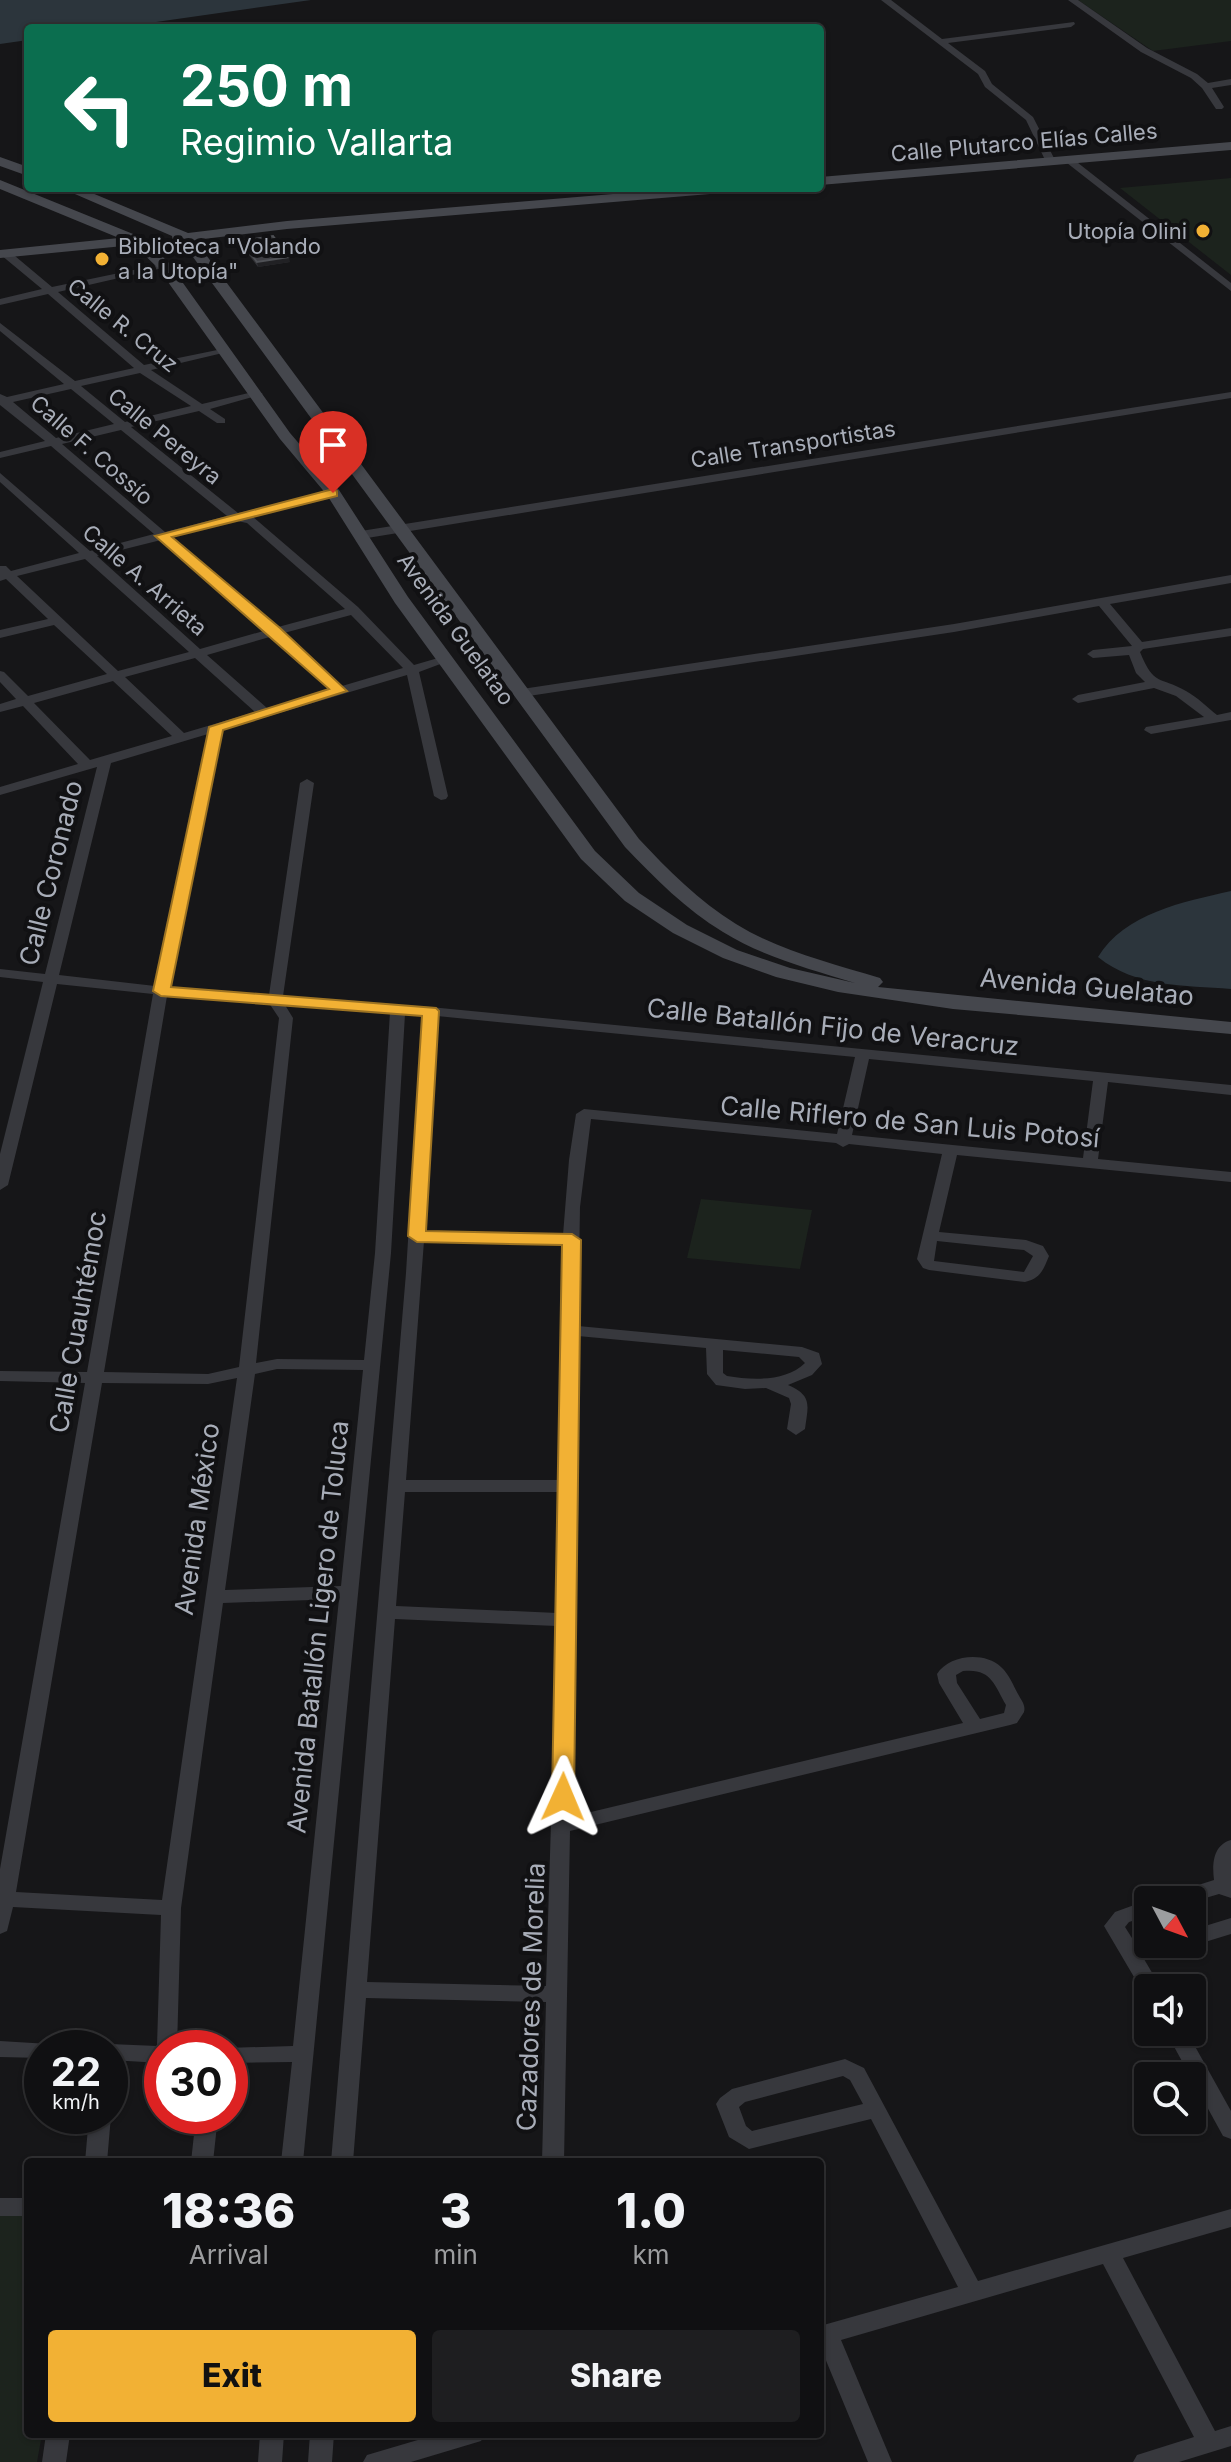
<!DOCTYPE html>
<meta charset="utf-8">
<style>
:root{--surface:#101012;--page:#1e1e20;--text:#f1f3f6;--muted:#9c9d9f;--line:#303032;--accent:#f2b134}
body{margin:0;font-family:Inter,sans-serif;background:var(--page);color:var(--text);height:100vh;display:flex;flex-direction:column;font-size:30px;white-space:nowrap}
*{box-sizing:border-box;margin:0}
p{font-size:26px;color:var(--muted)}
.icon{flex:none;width:44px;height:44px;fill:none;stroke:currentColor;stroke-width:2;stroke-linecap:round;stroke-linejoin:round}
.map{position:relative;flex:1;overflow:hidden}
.panel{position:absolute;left:24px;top:2158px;width:800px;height:280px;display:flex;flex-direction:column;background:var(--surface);border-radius:8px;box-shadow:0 2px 6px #0004,0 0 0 2px var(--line)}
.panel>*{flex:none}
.banner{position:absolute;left:24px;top:24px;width:800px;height:168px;border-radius:8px;box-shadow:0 2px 6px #0004,0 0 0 2px var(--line);background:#0b6e4f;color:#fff;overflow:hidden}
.needle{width:52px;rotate:131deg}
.fabs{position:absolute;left:1134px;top:1886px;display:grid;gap:16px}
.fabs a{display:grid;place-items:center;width:72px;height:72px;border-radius:8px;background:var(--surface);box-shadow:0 2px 6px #0004,0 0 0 2px var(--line);font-size:40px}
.speed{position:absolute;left:24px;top:2030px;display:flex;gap:16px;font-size:40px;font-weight:700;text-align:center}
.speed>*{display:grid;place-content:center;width:104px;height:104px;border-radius:50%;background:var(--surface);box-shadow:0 2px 6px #0004,0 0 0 2px var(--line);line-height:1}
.speed small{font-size:20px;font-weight:400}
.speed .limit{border:12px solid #d22;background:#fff;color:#111}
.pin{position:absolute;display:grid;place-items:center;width:68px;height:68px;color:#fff;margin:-82px -34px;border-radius:50% 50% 50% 0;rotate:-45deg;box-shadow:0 0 8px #0007}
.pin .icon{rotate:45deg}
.me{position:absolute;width:88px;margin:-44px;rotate:1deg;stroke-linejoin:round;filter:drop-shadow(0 0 6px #0008)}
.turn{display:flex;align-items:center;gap:28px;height:168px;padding:0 24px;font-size:36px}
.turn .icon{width:104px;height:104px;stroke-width:2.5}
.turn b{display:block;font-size:56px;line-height:68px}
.eta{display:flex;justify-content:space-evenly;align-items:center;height:136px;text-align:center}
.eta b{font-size:48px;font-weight:800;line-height:56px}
.cta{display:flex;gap:16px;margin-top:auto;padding:16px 24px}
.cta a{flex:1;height:92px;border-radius:8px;background:var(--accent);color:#111;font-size:32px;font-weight:800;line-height:92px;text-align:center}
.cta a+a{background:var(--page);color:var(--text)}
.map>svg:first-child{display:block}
.green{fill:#1c231d}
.water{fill:#2c353c}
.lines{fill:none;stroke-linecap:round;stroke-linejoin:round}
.street{fill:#37383d;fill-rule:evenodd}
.secondary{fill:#45474d;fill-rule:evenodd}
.wall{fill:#323236}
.shaded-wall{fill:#212124}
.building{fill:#3f3f44;stroke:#4f5156;stroke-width:2}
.route{fill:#f2b134;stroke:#9d7322;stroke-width:2}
.poi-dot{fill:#f2b134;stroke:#111113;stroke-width:3}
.labels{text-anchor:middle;stroke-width:8;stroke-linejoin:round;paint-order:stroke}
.far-street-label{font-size:22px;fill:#a8adb8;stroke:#111113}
.far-poi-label{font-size:22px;fill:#a8adb8;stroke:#111113;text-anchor:end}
.street-label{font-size:26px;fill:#a8adb8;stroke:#111113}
</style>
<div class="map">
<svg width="1231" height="2462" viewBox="0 0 1231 2462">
<rect width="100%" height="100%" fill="#161618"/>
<path class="green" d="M1078,0H1231V41L1153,51Z
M1231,178V275L1120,188Z
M701,1199L812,1210L800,1269L687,1258Z
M0,2211H28V2434H42L37,2462H0Z"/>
<path class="water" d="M0,0H311L114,28H28V40L0,44Z
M1231,891V989C1184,985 1136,988 1098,957C1125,913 1183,902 1231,891Z"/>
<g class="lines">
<path class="street" d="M881,0H891L942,39L1074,22L1075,24L1071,27L948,43L985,71L992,84L1033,117L1056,162L1054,164L1046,162L1026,120L985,87L978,74Z
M1068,0H1078L1147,48L1197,74L1208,83L1231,79V85L1212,88L1224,107L1222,109H1216L1202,88L1191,78L1141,52Z
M1067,159H1073L1231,283V291L1067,163Z
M1,251H9L52,287L167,263V267L58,292L144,365L227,348V352L151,370L202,404L257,391L263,394L210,409L225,419V423H217L199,411L131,427L238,513L337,491V495L253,517L358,607L414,665L445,656L451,660L419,672L448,796L446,799L441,800L434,796L407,675L222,730L169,987L269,995L300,783L307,779L314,783L283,996L430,1007L1231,1085V1095L1108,1082L1098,1159L1231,1172V1182L957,1155L939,1232L1026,1240L1043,1246L1049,1256C1043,1270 1041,1278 1025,1282L929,1270L923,1268L917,1259L942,1154L849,1144L843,1147L836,1143L591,1119L580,1207L578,1326L802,1347L819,1353L822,1364L812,1375L788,1385C813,1396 808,1405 805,1429L796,1435L787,1429L791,1404L789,1398L766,1388L745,1389L716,1385L707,1374L706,1348L578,1336L579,1489L570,1817L963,1723L939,1683L937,1674C949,1655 984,1651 1001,1667C1009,1674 1013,1685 1018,1694C1021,1700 1026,1705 1024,1712C1023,1714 1018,1721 1017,1723L1010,1725L570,1831L564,2162H542L546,2002L366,1998L353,2162H331L406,1273L422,1015L405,1014L391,1253L303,2162H281L292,2062L230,2063V2048H226L293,2046L339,1599L223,1603L181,1908L177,2048H162V2063L110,2060V2048H102L110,2044L157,2046L161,1915L13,1907L7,1931L0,1934V1869L85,1383L0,1381V1371L87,1372L153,994L57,984L8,1185L0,1190V1154L43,982L0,977V969L45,974L97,767L0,795V787L78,764L23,706L0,712V704L16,699L0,682V671L4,672L28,696L107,674L54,625L0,638V630L48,619L6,579L0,581V566H6L11,571L79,553L0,482V473L90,551L154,534L51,446L0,458V452L45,441L0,405V394L7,397L64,384L0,331V323L75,381L134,368L48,294L0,305V299L42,289L1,255ZM140,373L191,406L125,422L81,386ZM71,389L114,424L56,438L13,402ZM121,430L227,516L165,532L62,444ZM237,521L247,523L345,609L278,627L172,537ZM161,540L267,630L200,649L97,556ZM85,559L189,652L118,671L17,576ZM351,615L403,668L342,686L284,633ZM273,636L330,690L267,708L207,655ZM195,658L255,712L184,733L125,677ZM113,681L172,736L90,760L34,703ZM208,734L155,986L59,975L111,763ZM167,996L269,1003L279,1018L239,1367L208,1374L104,1372ZM285,1005L390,1012L375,1253L364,1360L277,1359L256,1363L293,1018ZM437,1016L855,1057L837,1134L584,1109L576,1114L569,1160L563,1235L425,1231ZM869,1059L1093,1081L1083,1158L852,1135ZM424,1241L562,1245L561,1480H406ZM937,1241L1024,1250L1033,1256L1024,1272L934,1261ZM723,1350L799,1357L805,1363C786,1382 752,1380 727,1376L723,1373ZM277,1369L363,1370L341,1586L225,1590L255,1374ZM237,1378L162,1900L16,1892L102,1383L208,1384ZM405,1492H561L557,1613L396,1606ZM395,1619L557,1626L546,1986L367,1982ZM963,1671C991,1668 994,1684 1006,1705L1004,1713L980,1719L957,1683L956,1675Z
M1231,392V398L361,539L355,535L361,531Z
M1231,575V583L1110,604L1142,642L1231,628V636L1143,649L1140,652C1154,687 1160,676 1186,691C1197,697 1207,707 1217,715L1231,712V720L1151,734L1144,730L1146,727L1204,717L1176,696L1154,688L1078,703L1072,699L1078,695L1145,682L1136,673L1129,655L1093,658L1087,654L1093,650L1132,646L1099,606L954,632L522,697L516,693L522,689L954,624Z
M1231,1840V1898L1219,1894L1192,1902L1164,1900L1167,1895L1214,1880C1212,1864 1213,1845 1231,1840Z
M1148,1900V1916L1129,1922L1125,1927L1137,1946L1148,1943L1181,1944L1178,1949L1144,1959L1161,1988H1148V1995L1144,1994L1104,1926L1115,1912Z
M1231,1918V1934L1192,1946L1187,1944H1192V1930Z
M1166,2032H1187L1231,2111V2139L1223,2136Z
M0,2041L49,2044L51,2048H42V2058L0,2057Z
M845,2059L864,2068L978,2281L1231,2209V2227L1123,2258L1215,2431L1231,2426V2446L1179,2462H1133L1137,2455L1194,2437L1103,2264L841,2340L892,2462H868L820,2346V2326L958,2287L871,2119L749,2149L729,2137L716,2104L720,2098L732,2089ZM843,2076L850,2080L863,2104L752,2131L746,2126L739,2107L745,2102Z
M110,2115L111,2116L107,2162H85L89,2116Z
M196,2116H218L213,2162H191Z
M0,2198H28V2216H0Z
M46,2434H70L66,2462H42Z
M260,2434H284L282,2462H258Z
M310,2434H334L332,2462H308Z
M438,2434H485L481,2441L411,2462H363L367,2455Z"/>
<path class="secondary" d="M1231,142V150L820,185V177Z
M0,157L28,167V176L0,166Z
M0,180L143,238L168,262L290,433L339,490L408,597L595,851L639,893L687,925L737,950L790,968L855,983C810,969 763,957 723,932C686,910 655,878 625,847L182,242L173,241L172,236L61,188H80L188,233L287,221L685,188H741L734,192L287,229L195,240L639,839C668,870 699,901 736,924C780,951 831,963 880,978L883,982L878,987L1231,1022V1034L953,1009L838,992L776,977L723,958L673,933L625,901L581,859L395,603L327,495L280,439L158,268L134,245L0,258V250L119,238L0,189Z"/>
</g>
<path class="wall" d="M241,241L290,262L258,267L242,246Z"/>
<path class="shaded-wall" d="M289,257L290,262L258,267L257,262Z"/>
<path class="building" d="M273,236L289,257L257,262L241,241Z"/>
<path class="route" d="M333,489L337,491V496L172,537L280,628L347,691L223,730L171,987L436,1008L439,1011L426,1231L572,1234L581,1240L574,1797L571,1802H555L552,1797L562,1245L417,1242L408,1236L422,1016L161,996L153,991L209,727L329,689L155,536Z"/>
<g class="poi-dot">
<circle cx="1203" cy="231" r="8"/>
<circle cx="102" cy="259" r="8"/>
</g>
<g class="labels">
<g class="far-street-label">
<text transform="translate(1024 142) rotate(-5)" y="8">Calle Plutarco Elías Calles</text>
<text transform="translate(123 325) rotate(39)" y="8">Calle R. Cruz</text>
<text transform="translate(165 436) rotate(39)" y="8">Calle Pereyra</text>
<text transform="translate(793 444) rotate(-9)" y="8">Calle Transportistas</text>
<text transform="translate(92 450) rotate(41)" y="8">Calle F. Cossío</text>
<text transform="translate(145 580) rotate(41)" y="8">Calle A. Arrieta</text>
<text transform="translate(456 629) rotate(54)" y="8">Avenida Guelatao</text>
</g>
<g class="far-poi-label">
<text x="1187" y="239">Utopía Olini</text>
<text x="118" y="254" text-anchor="start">Biblioteca "Volando<tspan x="118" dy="25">a la Utopía"</tspan></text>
</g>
<g class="street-label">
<text transform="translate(51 873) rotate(-76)" y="9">Calle Coronado</text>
<text transform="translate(1087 987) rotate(5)" y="9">Avenida Guelatao</text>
<text transform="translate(833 1027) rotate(6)" y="9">Calle Batallón Fijo de Veracruz</text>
<text transform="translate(910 1122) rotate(5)" y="9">Calle Riflero de San Luis Potosí</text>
<text transform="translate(78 1322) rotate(-80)" y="9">Calle Cuauhtémoc</text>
<text transform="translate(197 1519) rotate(-82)" y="9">Avenida México</text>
<text transform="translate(318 1627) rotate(-84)" y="9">Avenida Batallón Ligero de Toluca</text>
<text transform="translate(531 1997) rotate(-88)" y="9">Cazadores de Morelia</text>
</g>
</g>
</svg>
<div class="fabs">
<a><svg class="needle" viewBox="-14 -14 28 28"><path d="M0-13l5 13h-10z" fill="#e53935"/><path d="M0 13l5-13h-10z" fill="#9c9d9f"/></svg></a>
<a><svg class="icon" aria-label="sound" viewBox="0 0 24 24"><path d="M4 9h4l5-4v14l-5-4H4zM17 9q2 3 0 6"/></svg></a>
<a><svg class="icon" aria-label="search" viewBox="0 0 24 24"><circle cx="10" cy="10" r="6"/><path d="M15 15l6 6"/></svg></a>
</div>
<div class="speed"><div>22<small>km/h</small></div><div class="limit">30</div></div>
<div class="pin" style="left:333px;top:493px;background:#d93025"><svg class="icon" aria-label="arrive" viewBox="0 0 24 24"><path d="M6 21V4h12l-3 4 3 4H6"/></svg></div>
<svg class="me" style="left:563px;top:1797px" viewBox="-20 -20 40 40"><path d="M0-17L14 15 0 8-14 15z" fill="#f2b134" stroke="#fff" stroke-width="4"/></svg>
<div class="banner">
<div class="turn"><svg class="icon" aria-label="left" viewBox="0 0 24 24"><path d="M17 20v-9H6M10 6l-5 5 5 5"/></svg><div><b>250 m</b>Regimio Vallarta</div></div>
</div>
<section class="panel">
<div class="eta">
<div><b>18:36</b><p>Arrival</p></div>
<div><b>3</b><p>min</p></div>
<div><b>1.0</b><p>km</p></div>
</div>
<div class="cta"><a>Exit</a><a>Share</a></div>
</section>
</div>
